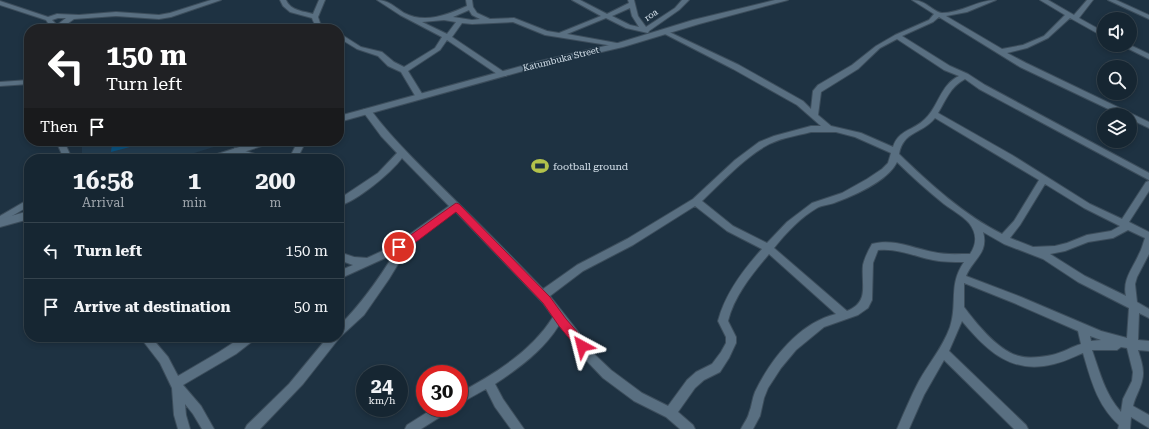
<!DOCTYPE html>
<style>
:root{--surface:#162632;--page:#23323e;--text:#f1f3f6;--muted:#9ea5ac;--line:#35434d}
body{margin:0;font-family:"Roboto Serif",serif;background:var(--page);color:var(--text);height:100vh;display:flex;flex-direction:column;font-size:15px;white-space:nowrap}
*{box-sizing:border-box;margin:0}
p{font-size:13px;color:var(--muted)}
.icon{flex:none;width:22px;height:22px;fill:none;stroke:currentColor;stroke-width:2;stroke-linecap:round;stroke-linejoin:round}
.map{position:relative;flex:1;overflow:hidden}
.side{position:absolute;left:24px;top:154px;width:320px;height:188px;display:flex;flex-direction:column;background:var(--surface);border-radius:16px;box-shadow:0 2px 6px #0003,0 0 0 1px var(--line)}
.side>*{flex:none}
.banner{position:absolute;left:24px;top:24px;width:320px;height:122px;border-radius:16px;box-shadow:0 2px 6px #0003,0 0 0 1px var(--line);background:#202124;color:#fff;overflow:hidden}
.fabs{position:absolute;left:1097px;top:12px;display:grid;gap:8px}
.fabs a{display:grid;place-items:center;width:40px;height:40px;border-radius:50%;background:var(--surface);box-shadow:0 2px 6px #0003,0 0 0 1px var(--line);font-size:20px}
.speed{position:absolute;left:356px;top:365px;display:flex;gap:8px;font-size:20px;font-weight:700;text-align:center}
.speed>*{display:grid;place-content:center;width:52px;height:52px;border-radius:50%;background:var(--surface);box-shadow:0 2px 6px #0003,0 0 0 1px var(--line);line-height:1}
.speed small{font-size:10px;font-weight:400}
.speed .limit{border:6px solid #d22;background:#fff;color:#111}
.pin{position:absolute;display:grid;place-items:center;width:34px;height:34px;color:#fff;margin:-17px;border:2px solid #fff;border-radius:50%;box-shadow:0 1px 4px #0007}
.me{position:absolute;width:44px;margin:-22px;rotate:322deg;stroke-linejoin:round;filter:drop-shadow(0 0 3px #0008)}
.turn{display:flex;align-items:center;gap:14px;height:84px;padding:0 16px;font-size:18px}
.turn .icon{width:52px;height:52px;stroke-width:2.5}
.turn b{display:block;font-size:28px;line-height:34px}
.then{display:flex;align-items:center;height:38px;padding:0 16px;background:#0003;gap:8px;font-size:15px}
.eta{display:flex;justify-content:space-evenly;align-items:center;height:68px;text-align:center}
.eta b{font-size:24px;font-weight:700;line-height:28px}
ul{padding:0;list-style:none}
li{display:flex;align-items:center;gap:12px;height:56px;padding:0 16px;border-top:1px solid var(--line)}
li div{flex:1}
li b{display:block;font-size:15px}
li em{font-style:normal}
.map>svg:first-child{display:block}
.built{fill:#233c50}
.building{fill:#0a5381}
.lines{fill:none;stroke-linecap:round;stroke-linejoin:round}
.minor-casing{stroke:#3c4d5b;stroke-width:2}
.secondary-casing{stroke:#3c4d5b;stroke-width:2}
.minor{fill:#596f81;fill-rule:evenodd}
.secondary{fill:#596f81;fill-rule:evenodd}
.route{fill:#e11d48;stroke:#92132f}
.labels{text-anchor:middle;stroke-width:3;stroke-linejoin:round;paint-order:stroke}
.far-street-label{font-size:9px;fill:#d6e2ec;stroke:#1e3242}
.poi-label{font-size:10px;fill:#d6e2ec;stroke:#1e3242;text-anchor:start}
</style>
<div class="map">
<svg width="1149" height="429" viewBox="0 0 1149 429">
<rect width="100%" height="100%" fill="#1e3242"/>
<path class="built" d="M82,141H233L175,159H82Z"/>
<path class="building" d="M124,141H144L145,143L111,152L112,144Z"/>
<g class="lines">
<g class="minor-casing">
<path id="minor" d="M211,0H221L171,17L159,19L116,16L74,19L60,29H52L46,20L0,5V1L48,17L57,14L79,15L116,12L159,15L170,13ZM58,18H66L57,25L52,20Z
M280,0H286C291,11 303,11 313,14L319,0H325L318,17L320,23L328,29C319,29 315,27 312,18L290,12L283,6Z
M377,0C388,0 395,7 404,13C425,24 447,15 467,6L466,0H472L473,7L477,13L490,19L514,18L547,31L559,33L601,16L572,0H580L607,14L629,3L628,0H634L638,16L646,27L675,8L682,0H689L679,10L649,31L648,33L626,28L606,18L567,34L622,44L623,45L620,47L545,35L513,22L472,24L462,23L452,37L507,74L506,76H500L447,40L440,50L408,71L424,97L420,99H417L401,72L388,66L378,56L357,49L339,38V33L361,47L382,52L394,62L404,67L435,48L442,37L400,15ZM630,8L632,16L639,27L630,25L612,16ZM469,10L472,15L480,19L472,20L453,17ZM444,20L456,22L447,34L422,22Z
M912,0C926,0 933,12 942,13C961,13 978,0 996,0L967,12L946,16L1002,49L1023,45L1044,36L1065,15L1040,0H1048L1074,15L1087,0H1093L1079,18L1104,32V37L1070,18L1048,38L1027,48L1007,53L1026,63L1149,122V128L1130,119V115H1121L1020,67L939,17L933,22L902,36L950,66L968,74L985,85L1149,173V180L979,89L965,79C950,87 946,100 938,113L1012,155L1090,204L1122,219L1146,182L1149,181V191L1129,222L1149,232V254L1137,277L1135,284L1137,302L1149,309V318L1139,313L1138,340L1149,341V351L1138,350C1141,360 1145,371 1142,381C1140,390 1135,397 1133,406L1149,415V428L1131,417L1130,429H1118L1119,425C1097,405 1091,380 1083,353C1073,357 1064,362 1054,364C1012,375 987,351 962,321L949,351L1026,425L1028,429H1014L944,360L924,395L909,429H897C904,413 911,396 919,381C929,363 943,347 950,327C958,303 948,285 964,262C953,262 943,262 933,260C914,256 897,248 878,250L873,263L872,300L868,308L858,315L824,327L796,350L781,368L768,388L764,398L760,416L753,429H741C744,423 748,418 749,413C752,406 752,399 755,392C771,359 799,323 836,314L769,254C752,274 734,296 728,321L736,337V343L729,358L720,372L704,380L695,388L678,412L693,425L695,429H680L666,417L634,401L603,378L583,357L572,340L559,325C544,350 519,368 495,384L503,399L524,429H511L495,407L486,389L459,404V393C494,374 531,352 553,317L543,303L455,211L416,240L406,251L389,279L364,315L340,337L303,384L260,429H245L247,425L289,384L327,338L339,337V326C361,304 378,280 394,254L339,279V271L353,265L339,260V252L354,257L367,258L404,241L410,234L449,206L402,158C391,173 357,201 339,206V199L378,173L397,153L381,136L364,113L363,111L364,109H370C396,144 429,174 460,205C488,232 516,261 543,289L577,265L627,239L693,199L735,160L759,142L774,136L811,126H821L797,105L733,69L663,33V31H667L739,65L803,101L811,109L813,91L818,85L852,65L876,46L895,35L929,20L934,14ZM897,39L944,70L959,76C940,85 939,106 925,119C913,131 899,129 893,147L861,133L831,126L818,115L821,92L858,69L880,48ZM935,118L1039,180L1014,221L1002,234C964,215 930,184 899,154C904,130 921,135 935,118ZM811,132H836L855,137L891,153L888,163L882,169L867,179L842,193L812,203L787,222L767,243L733,226L702,201C722,182 741,161 764,147C778,138 796,136 811,132ZM897,162C912,177 928,191 944,204C952,210 963,216 969,223C977,233 977,244 970,254C957,254 945,255 933,252C913,248 892,238 872,244C868,251 865,257 863,265C861,284 870,302 847,311L774,248C786,233 800,218 817,208C822,205 828,205 834,203C853,196 888,181 897,162ZM1045,184L1084,208L1120,226L1111,231L1087,235L1067,243L1055,246L1033,247L1010,238L1020,225ZM695,206L727,231L762,249C743,270 725,294 718,321L726,337V343L721,352L712,364L696,372L687,380L668,406L642,393L611,370L591,351L580,334L550,296L583,271L633,245ZM1128,230L1145,238C1143,243 1142,249 1139,254C1133,268 1122,280 1126,296L1085,276L1050,254L1065,251L1088,242L1113,238ZM983,232L1004,244L1043,259L1078,282L1129,308L1127,338L1101,331L1021,297L966,276C973,259 989,253 983,232ZM964,283L1014,303L1078,331L1081,344C1071,347 1062,353 1052,355C1042,357 1029,359 1019,356C998,351 976,323 964,307ZM1090,336L1101,340L1091,341ZM1121,347L1127,348L1133,372L1132,381L1123,399L1121,412C1105,394 1100,373 1092,350H1117Z
M1108,0H1116L1149,15V19Z
M1121,45H1130L1149,54V59Z
M29,80V84L0,86V82Z
M56,141H64L72,159H64Z
M298,141H306L297,159H289Z
M235,148L265,157L266,159H252L232,153L231,151Z
M29,199V206L0,223V216Z
M140,337H151L168,357L178,376L219,352L242,337H255L254,340L236,354L183,385L201,406L214,429H202L193,414L185,404L186,415L190,429H178L174,415L172,388L160,363Z
M434,408H450L448,412L421,429H405L407,425Z"/>
</g>
<g class="secondary-casing">
<path id="secondary" d="M775,0H788L699,24L623,47L541,66L339,122V116L536,62L618,43L693,20Z
M258,141H273L271,143L222,159H206L208,157Z
M29,211V219L0,227V219Z"/>
</g>
<use href="#minor" class="minor"/>
<use href="#secondary" class="secondary"/>
</g>
<path class="route" d="M456,203L459,204L550,297L566,319L586,342L587,346L586,349L582,351L578,349L559,326L543,303L456,212L412,245L399,251L396,250L394,247L396,244L405,239Z"/>
<defs>
<g id="stadium-bare" transform="scale(1.38)"><path d="M0-5a6.5 5 0 1 0 0 10a6.5 5 0 1 0 0-10ZM-3.5-1.8h7v3.6h-7Z" fill="#b3c24b" stroke="#1e3242" stroke-width="2.5" paint-order="stroke"/></g>
</defs>
<g fill-rule="evenodd">
<use href="#stadium-bare" x="540" y="166"/>
</g>
<g class="labels">
<g class="far-street-label">
<text transform="translate(651 15) rotate(-34)" y="3">roa</text>
<text transform="translate(561 59) rotate(-14)" y="3">Katumbuka Street</text>
</g>
<g class="poi-label">
<text x="553" y="170">football ground</text>
</g>
</g>
</svg>
<div class="fabs">
<a><svg class="icon" aria-label="sound" viewBox="0 0 24 24"><path d="M4 9h4l5-4v14l-5-4H4zM17 9q2 3 0 6"/></svg></a>
<a><svg class="icon" aria-label="search" viewBox="0 0 24 24"><circle cx="10" cy="10" r="6"/><path d="M15 15l6 6"/></svg></a>
<a><svg class="icon" aria-label="layers" viewBox="0 0 24 24"><path d="M12 4l9 5-9 5-9-5zM3 14l9 5 9-5"/></svg></a>
</div>
<div class="speed"><div>24<small>km/h</small></div><div class="limit">30</div></div>
<div class="pin" style="left:399px;top:247px;background:#d93025"><svg class="icon" aria-label="arrive" viewBox="0 0 24 24"><path d="M6 21V4h12l-3 4 3 4H6"/></svg></div>
<svg class="me" style="left:582px;top:346px" viewBox="-20 -20 40 40"><path d="M0-17L14 15 0 8-14 15z" fill="#e11d48" stroke="#fff" stroke-width="4"/></svg>
<div class="banner">
<div class="turn"><svg class="icon" aria-label="left" viewBox="0 0 24 24"><path d="M17 20v-9H6M10 6l-5 5 5 5"/></svg><div><b>150 m</b>Turn left</div></div>
<div class="then">Then<svg class="icon" aria-label="arrive" viewBox="0 0 24 24"><path d="M6 21V4h12l-3 4 3 4H6"/></svg></div>
</div>
<section class="side">
<div class="eta">
<div><b>16:58</b><p>Arrival</p></div>
<div><b>1</b><p>min</p></div>
<div><b>200</b><p>m</p></div>
</div>
<ul>
<li><svg class="icon" aria-label="left" viewBox="0 0 24 24"><path d="M17 20v-9H6M10 6l-5 5 5 5"/></svg><div><b>Turn left</b></div><em>150 m</em></li>
<li><svg class="icon" aria-label="arrive" viewBox="0 0 24 24"><path d="M6 21V4h12l-3 4 3 4H6"/></svg><div><b>Arrive at destination</b></div><em>50 m</em></li>
</ul>
</section>
</div>
